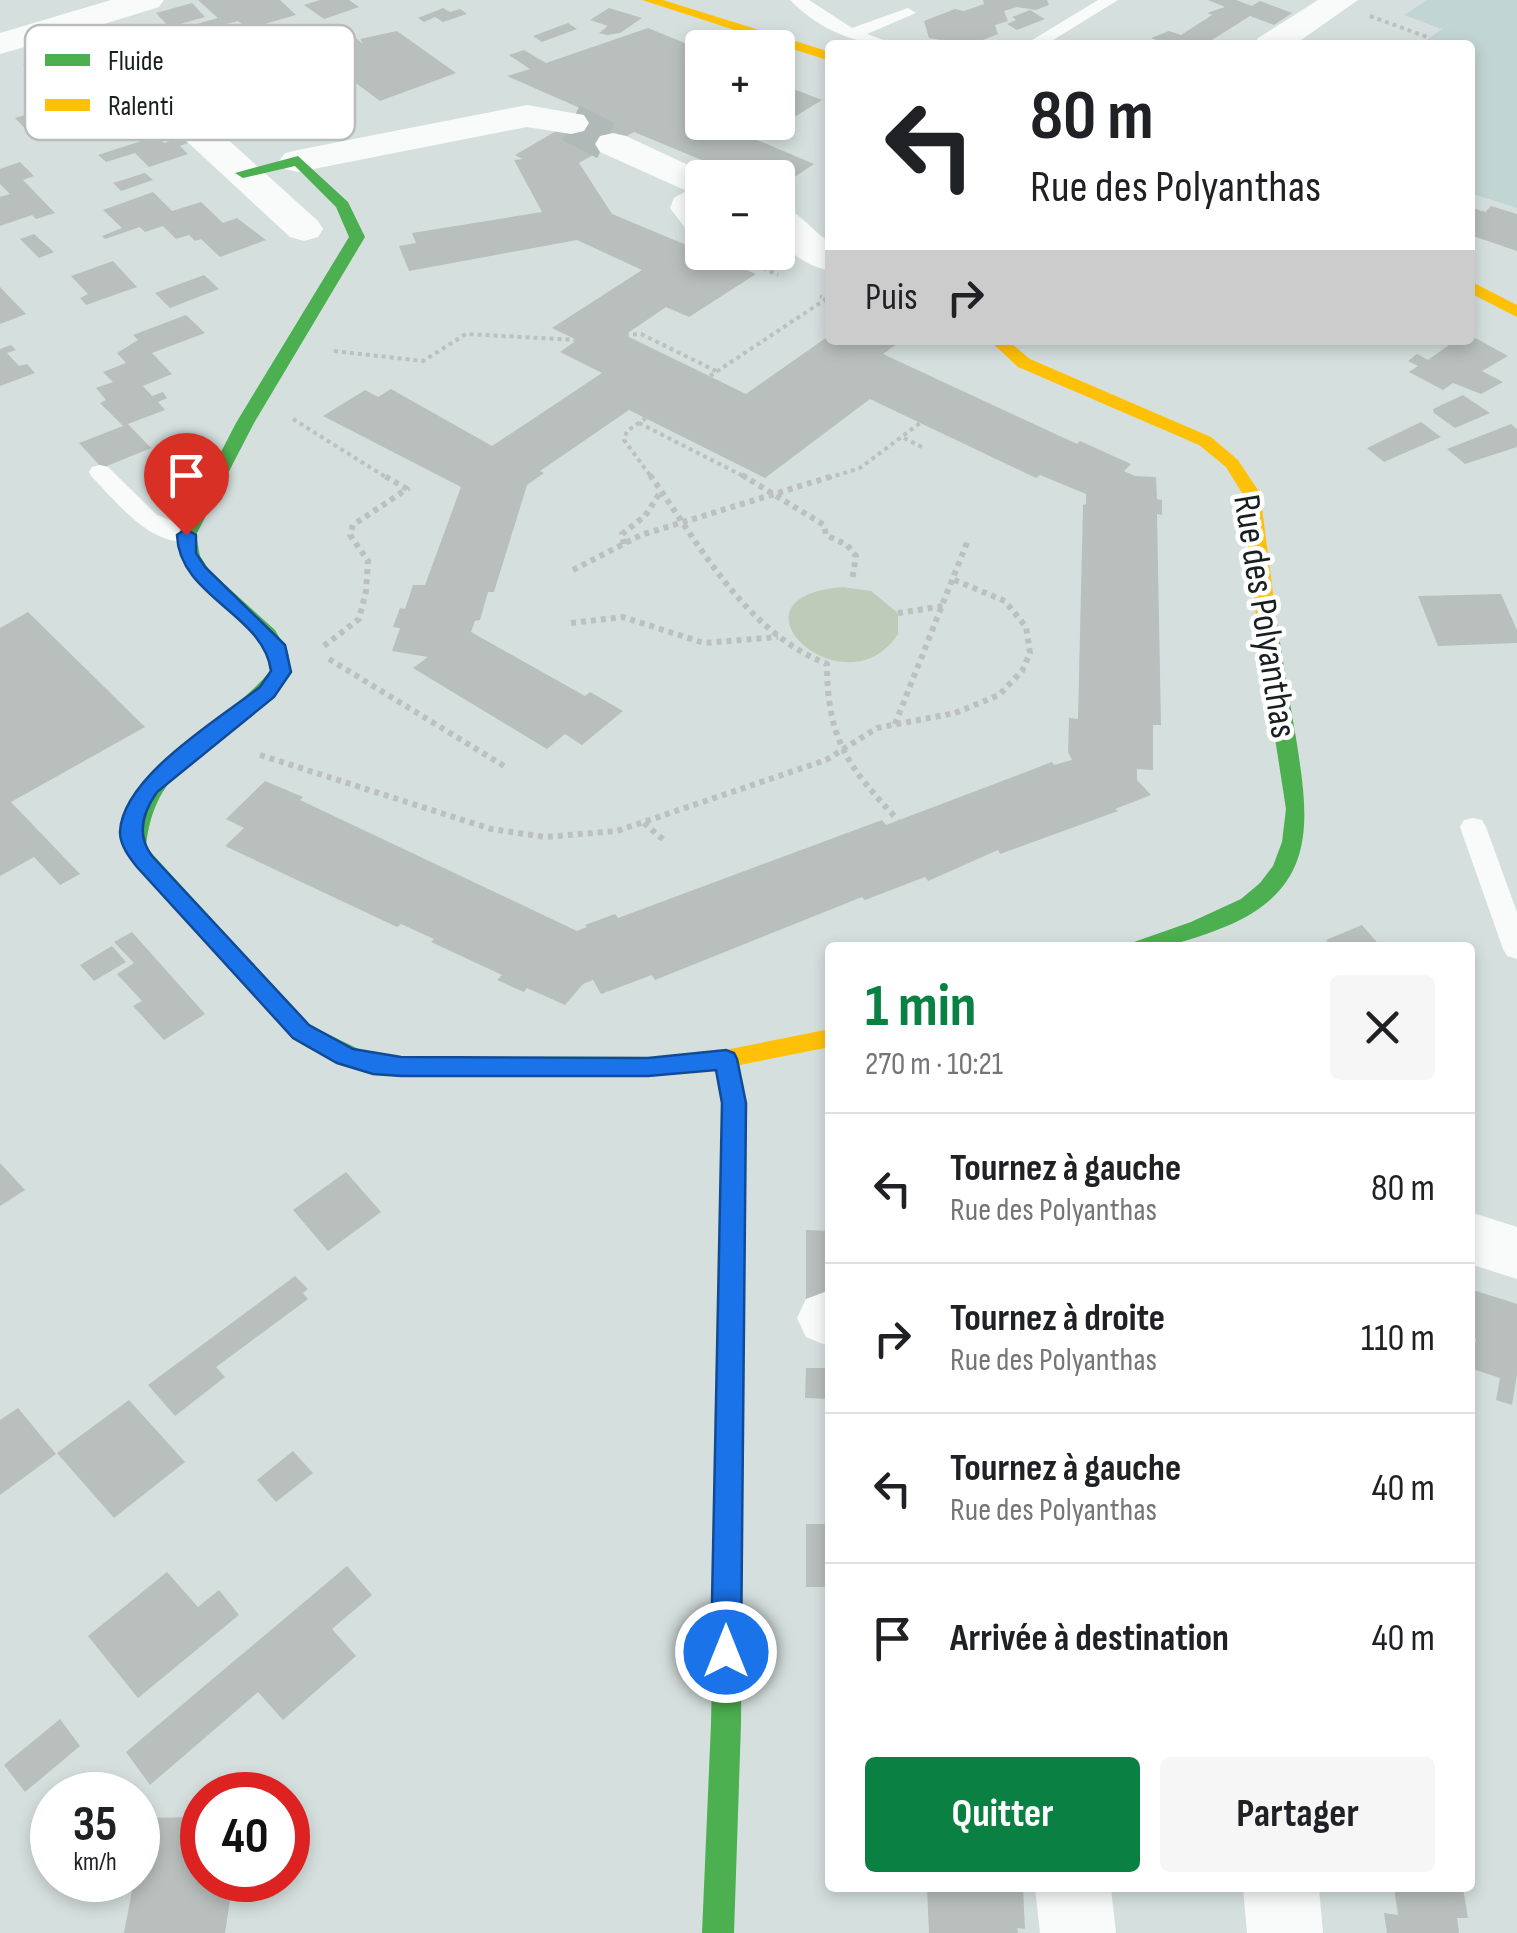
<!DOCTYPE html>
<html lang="fr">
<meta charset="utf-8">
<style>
:root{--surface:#fff;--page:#f6f6f6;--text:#202124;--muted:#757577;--line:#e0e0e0;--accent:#0b8043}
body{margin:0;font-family:"Sofia Sans Condensed",sans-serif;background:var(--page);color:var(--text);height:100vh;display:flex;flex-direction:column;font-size:38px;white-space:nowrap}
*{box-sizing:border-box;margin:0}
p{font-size:32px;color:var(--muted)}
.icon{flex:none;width:55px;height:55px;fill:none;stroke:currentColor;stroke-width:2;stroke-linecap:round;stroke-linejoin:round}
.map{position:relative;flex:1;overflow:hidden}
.drawer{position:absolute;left:825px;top:942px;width:650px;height:950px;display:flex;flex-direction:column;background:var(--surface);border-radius:10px;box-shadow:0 5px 15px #0003}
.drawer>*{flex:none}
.banner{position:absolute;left:825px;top:40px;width:650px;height:305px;border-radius:10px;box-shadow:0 5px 15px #0003;background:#fff;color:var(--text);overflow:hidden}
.tools{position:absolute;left:685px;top:30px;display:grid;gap:20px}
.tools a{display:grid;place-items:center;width:110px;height:110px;border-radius:10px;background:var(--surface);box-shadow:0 5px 15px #0003;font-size:50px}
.speed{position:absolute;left:30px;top:1772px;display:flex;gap:20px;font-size:50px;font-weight:700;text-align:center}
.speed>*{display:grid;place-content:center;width:130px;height:130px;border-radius:50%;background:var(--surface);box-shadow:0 5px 15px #0003;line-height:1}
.speed small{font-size:25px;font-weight:400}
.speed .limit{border:15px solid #d22;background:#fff;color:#111}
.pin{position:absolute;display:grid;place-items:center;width:85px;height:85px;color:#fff;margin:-102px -42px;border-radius:50% 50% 50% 0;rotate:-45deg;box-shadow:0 0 10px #0007}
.pin .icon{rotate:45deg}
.me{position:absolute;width:110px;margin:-55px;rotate:0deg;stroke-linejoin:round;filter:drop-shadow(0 0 8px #0008)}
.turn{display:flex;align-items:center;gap:35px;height:210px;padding:0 40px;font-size:45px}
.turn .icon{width:130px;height:130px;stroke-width:2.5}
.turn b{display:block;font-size:70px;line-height:85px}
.then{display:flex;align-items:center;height:95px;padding:0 40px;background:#0003;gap:20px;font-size:38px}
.round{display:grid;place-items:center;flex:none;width:105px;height:105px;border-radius:10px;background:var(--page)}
.summary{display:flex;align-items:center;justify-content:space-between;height:170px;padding:0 40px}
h1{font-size:60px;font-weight:700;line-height:75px;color:var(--accent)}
.cta{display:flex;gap:20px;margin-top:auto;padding:20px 40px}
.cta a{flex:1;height:115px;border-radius:10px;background:var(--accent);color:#fff;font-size:40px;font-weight:700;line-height:115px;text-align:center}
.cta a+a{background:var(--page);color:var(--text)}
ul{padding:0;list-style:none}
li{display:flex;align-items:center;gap:30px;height:150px;padding:0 40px;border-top:2px solid var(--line)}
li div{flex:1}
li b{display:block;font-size:38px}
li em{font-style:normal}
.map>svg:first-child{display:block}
.built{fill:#c1d5d3}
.green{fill:#becbb8}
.building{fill:#b8bfbc}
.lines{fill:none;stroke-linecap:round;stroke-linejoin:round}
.street-tunnel{stroke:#afbab8;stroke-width:39;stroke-dasharray:39 19;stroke-linecap:butt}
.path-far1{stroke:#bcc0bf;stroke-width:4;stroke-dasharray:4 4;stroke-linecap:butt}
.path{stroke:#bcc0bf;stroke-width:6;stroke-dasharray:5 5;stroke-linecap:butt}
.lane{fill:#f9fafa;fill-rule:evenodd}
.street{fill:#f9fafa;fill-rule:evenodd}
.fast{fill:#4caf50;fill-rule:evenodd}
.slow{fill:#ffc107;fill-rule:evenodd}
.route{fill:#1a73e8;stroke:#114b97;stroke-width:2.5}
.labels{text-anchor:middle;stroke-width:9;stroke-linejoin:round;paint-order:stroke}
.street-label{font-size:38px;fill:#18201f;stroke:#fff}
.key{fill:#fff;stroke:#babcbc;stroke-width:2.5}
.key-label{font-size:28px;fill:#18201f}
</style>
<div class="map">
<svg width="1517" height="1933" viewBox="0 0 1517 1933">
<rect width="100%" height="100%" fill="#d5e0de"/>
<path class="built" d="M1427,0H1517V208L1470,193V45H1420L1442,29L1404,15Z"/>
<path class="green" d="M843,587L871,591L898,613V634C846,715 715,597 843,587Z"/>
<path class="building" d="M198,0H280L296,15L247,29L254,36L240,40L231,31L243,25L238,21L206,29L222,45L201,51L184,35L149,45L143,39L218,18Z
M349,0L359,7L324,19L304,5L320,0Z
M983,0H1047L1049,5L1036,10L1017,7L1004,11L1008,21L995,25L998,34L970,45L929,38L924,21L955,9L964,11L984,4Z
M1208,0H1236L1252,6L1260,1L1292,13L1274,25L1250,16L1204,45H1169L1151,38L1169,31L1181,35L1212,15L1207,13L1225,7Z
M192,3L205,17L169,27L156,13Z
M443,8L450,12L460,9L467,14L443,22L435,17L424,22L418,18Z
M609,8L642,18L620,33L607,35L599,33L608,26L590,20Z
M1030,10L1045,19L1017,30L1007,24L1016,20L1012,17Z
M568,23L577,29L542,42L533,36Z
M648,28L702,50V122H778V83L822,100L757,140L814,164L778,188V178H729L713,169L716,166L634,132L579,163L612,214L756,274L689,317L666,307L625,335L746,394L830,335V340H902L883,354L1077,444L1080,441L1131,464L1124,471L1135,476L1156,477L1157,499L1162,500V515L1157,514L1161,725H1153V770L1137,769V780L1151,795L1115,809L1118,811L1000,854L998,850L928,881L925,877L865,900L862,897L655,980L652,975L601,994L593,980L583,984L565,1005L527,988L524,992L497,980L502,975L431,942L434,939L401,924L397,927L225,846L244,828L226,819L265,781L303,797L300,800L577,931L587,927L585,925L615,914L618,918L882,820L886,825L1052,762L1054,765L1072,760L1068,752L1069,718L1078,719L1083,505L1086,504V494L1040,475L1036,478L870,399L765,478L629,410L540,471L544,473L527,485L494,592H488L480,620L475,621L471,632L585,696L590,692L623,711L582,745L565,734L547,749L413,668L428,657L392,651L400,628L393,627L400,608L405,609L413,585H425L461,487L323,416L365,390L378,397L391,389L492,446L602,373L560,352L577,340L552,328L642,270L577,240L409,271L399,246L416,243L412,233L542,212L514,160L523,159L515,155L589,112L507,76L530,69L509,55L524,50L546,63Z
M397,31L456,73L380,101L322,58L339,52L326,40L350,33L363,44L360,39Z
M66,51L89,71L52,83L40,72L33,74L23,64Z
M55,106L82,127L37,141L15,118Z
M157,136L164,143L182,137L188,143L180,146L188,154L149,167L135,153L106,162L98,155Z
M20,162L34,176L23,180L55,213L36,219L32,215L0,226V197L10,194L0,184V169Z
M145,173L153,180L121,191L113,183Z
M153,192L172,211L201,202L223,223L237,218L266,240L220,257L201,239L195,241L189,235L176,239L163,226L145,232L140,227L105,239L102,236L122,228L103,210Z
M1491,206L1517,214V251L1470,235V207L1485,212Z
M34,234L54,252L39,258L20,239Z
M113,261L137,287L86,305L80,298L88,294L71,276Z
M204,275L219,289L170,308L155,293Z
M0,287L26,314L0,324Z
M186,315L205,333L152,353L172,374L143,386L152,396L163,392L167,398L158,402L165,410L128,424L151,448L102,468L79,443L123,426L100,403L106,400L96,388L113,382L103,372L126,363L117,353L138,340L133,335Z
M1470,335L1508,356L1482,371L1503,382L1481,394L1453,383L1443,390L1409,372L1418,366L1408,361L1417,354L1428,360L1449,345L1440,340H1470Z
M11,345L16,350L7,353L19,366L27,364L35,373L0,386V349Z
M1463,395L1490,413L1455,428L1434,413L1433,409Z
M1421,422L1441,437L1384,462L1367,448Z
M1511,424L1517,429V447L1465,464L1447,449Z
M1501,594L1517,630V643L1438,646L1418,596Z
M28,612L145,727L11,802L80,874L60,885L34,857L0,876V628Z
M1362,925L1382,948H1333L1326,940Z
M132,932L205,1014L164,1040L133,1006L142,1001L117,974L134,963L114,942Z
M112,946L126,962L94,981L80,965Z
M0,1163L25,1190L0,1206Z
M346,1172L381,1212L328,1251L293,1210Z
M806,1230L830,1231V1303L806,1302Z
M295,1276L308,1289L303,1293L308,1299L216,1367L225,1377L175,1416L148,1385Z
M1470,1289L1517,1304V1375L1512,1405L1496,1400L1500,1378L1470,1368L1476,1339L1470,1337Z
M806,1368H830V1399L805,1398Z
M129,1400L185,1462L114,1518L57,1453Z
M18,1408L56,1454L0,1495V1420Z
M293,1451L313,1473L276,1502L257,1480Z
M806,1524H830V1587H806Z
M347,1566L372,1595L332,1629L356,1656L283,1720L258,1692L150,1785L126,1752Z
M167,1572L198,1607L219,1590L239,1615L138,1698L88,1636Z
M60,1719L80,1746L25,1792L4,1765Z
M202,1817V1880H233L225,1933H124L134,1880H138L143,1833H138V1818Z
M927,1888H1023L1025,1929L1017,1928L1018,1933H929Z
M1394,1888H1463L1468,1918H1457L1459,1933H1387L1384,1913L1398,1915Z"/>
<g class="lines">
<path class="street-tunnel" d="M571,123L613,144"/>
<path class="path-far1" d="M1370,16L1430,38
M753,252L744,259L778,275
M625,335L641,334L716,371
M334,351L423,361L466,334L577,340
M710,376L826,299L820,296
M646,418L627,431L624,440L652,478
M293,419L387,478
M639,423L747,478
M904,438L924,448
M828,478L860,468L920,423"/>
<path class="path" d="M650,475C700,545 744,631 827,664C827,739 848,767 898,820
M742,475L824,525L826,535L847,545L856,556L852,581
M624,544L622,534L645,516L661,491
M573,570L641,535L836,475
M898,613L944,606
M571,623L623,617L704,643L778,637
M324,646L359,619L366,591L368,561L350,535L353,525L407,489L383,475
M329,659L504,766
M895,724L968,540
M260,755L491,829L545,837L617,831L826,760L877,728L955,713L999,695L1022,671L1030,653L1026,627L1005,601L952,579
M644,823L666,842"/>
<path class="lane" d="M790,0H809L852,28L908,8L916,13L867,34L897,45C855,45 820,30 790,0Z
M1098,0H1118L1045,45H1024Z
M702,182V196L690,208L702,225V243L695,241L670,208L674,198Z
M100,465L108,467L157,515L195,530L198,535L195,540C153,551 117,502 92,477L89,472L92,467Z
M1473,818L1482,820L1486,827L1517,912V959L1507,956L1503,949L1460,827L1464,820Z"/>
<path class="street" d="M111,0H164L159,7L101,25L318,221L323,229L318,237L304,241L290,237L71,34L0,54V33Z
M1318,0H1358L1294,45H1253L1258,38Z
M527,105L584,115L589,123L584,131L571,134L527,127L298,172L285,169L279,161L285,153L298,150Z
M613,133L626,136L716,178H702V195L689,192L600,152L595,144L600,136Z
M778,206C802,212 810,230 830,242V271C792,261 776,244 778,206Z
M1470,1212L1517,1227V1279L1470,1264Z
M830,1290V1346H828L806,1337L797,1318L806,1299Z
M1035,1888H1111L1116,1933H1040Z
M1243,1888H1319L1323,1933H1247Z"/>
<path class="fast" d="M298,156L348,202L365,237L254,423L196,535L200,556L210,571L275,630L288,652L291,671C242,744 155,747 146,847L309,1025L373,1056L474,1060L478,1067L474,1074L466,1076L373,1074L338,1063L293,1037L124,849C134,748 214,738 271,670L268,652L261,639L196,579L182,556L178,535L236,423L349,237L336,207L295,166L243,178L235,173Z
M1266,610L1276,616C1282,657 1289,697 1296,738C1309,820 1319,887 1227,926C1192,940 1169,948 1131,948L1134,942L1191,922L1241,899L1260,883L1273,866L1282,842L1286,809L1256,616Z
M725,1050L733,1052L737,1059L746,1103L741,1724L734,1933H702L711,1724L722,1152V1103L713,1059L717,1052Z"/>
<path class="slow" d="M642,0H663L830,52V61Z
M1470,281L1517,305V317L1470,293Z
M989,340H1007L1030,359L1211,437L1238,460L1260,493L1276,616L1273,620H1259L1256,616L1242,493L1226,467L1199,445L1018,367Z
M830,1029V1047L725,1068L648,1076H466L458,1074L454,1067L458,1060L466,1058H648L725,1050Z"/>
</g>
<path class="route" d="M186,529L196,535V553L205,567L285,645L291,672L274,697L157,792C143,812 136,835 152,856L309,1025L353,1049L401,1057L648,1058L726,1050L734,1053L737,1059L746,1103L741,1652L736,1663L726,1667L716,1663L711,1652L722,1103L716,1070L648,1076H401L373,1074L337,1063L293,1038L137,867C129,857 120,845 120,832C122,777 219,719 260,687L271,671C264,614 179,597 177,535Z"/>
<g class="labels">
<g class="street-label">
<text transform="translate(1266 616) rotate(81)" y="13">Rue des Polyanthas</text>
</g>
</g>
<rect x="25" y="25" width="330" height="115" rx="15" class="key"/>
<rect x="45" y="54" width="45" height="12" fill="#4caf50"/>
<rect x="45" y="99" width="45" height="12" fill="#ffc107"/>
<g class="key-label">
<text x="108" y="70">Fluide</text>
<text x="108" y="115">Ralenti</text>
</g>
</svg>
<div class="tools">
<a>+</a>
<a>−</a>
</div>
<div class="speed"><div>35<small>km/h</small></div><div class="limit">40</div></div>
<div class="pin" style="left:186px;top:535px;background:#d93025"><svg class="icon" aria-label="arrive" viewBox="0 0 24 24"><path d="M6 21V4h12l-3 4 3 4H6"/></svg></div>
<svg class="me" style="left:726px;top:1652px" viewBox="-20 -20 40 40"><circle r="17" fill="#1a73e8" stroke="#fff" stroke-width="3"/><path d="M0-11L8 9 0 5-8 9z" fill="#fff"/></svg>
<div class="banner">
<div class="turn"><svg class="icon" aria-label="left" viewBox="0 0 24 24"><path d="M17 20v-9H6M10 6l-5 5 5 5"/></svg><div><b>80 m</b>Rue des Polyanthas</div></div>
<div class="then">Puis<svg class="icon" aria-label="right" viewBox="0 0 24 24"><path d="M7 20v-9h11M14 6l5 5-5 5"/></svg></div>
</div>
<section class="drawer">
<div class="summary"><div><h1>1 min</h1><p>270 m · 10:21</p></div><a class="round"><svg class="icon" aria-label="close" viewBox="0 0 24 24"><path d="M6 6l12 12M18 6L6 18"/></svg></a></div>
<ul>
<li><svg class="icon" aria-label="left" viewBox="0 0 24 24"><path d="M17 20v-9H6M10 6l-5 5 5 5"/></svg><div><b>Tournez à gauche</b><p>Rue des Polyanthas</p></div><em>80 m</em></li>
<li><svg class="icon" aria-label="right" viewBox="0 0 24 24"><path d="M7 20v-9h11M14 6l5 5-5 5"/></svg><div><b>Tournez à droite</b><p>Rue des Polyanthas</p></div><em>110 m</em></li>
<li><svg class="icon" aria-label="left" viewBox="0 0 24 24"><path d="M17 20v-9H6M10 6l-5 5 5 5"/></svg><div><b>Tournez à gauche</b><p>Rue des Polyanthas</p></div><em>40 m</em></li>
<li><svg class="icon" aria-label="arrive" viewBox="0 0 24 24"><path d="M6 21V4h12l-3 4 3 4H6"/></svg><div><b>Arrivée à destination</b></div><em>40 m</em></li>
</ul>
<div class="cta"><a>Quitter</a><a>Partager</a></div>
</section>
</div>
